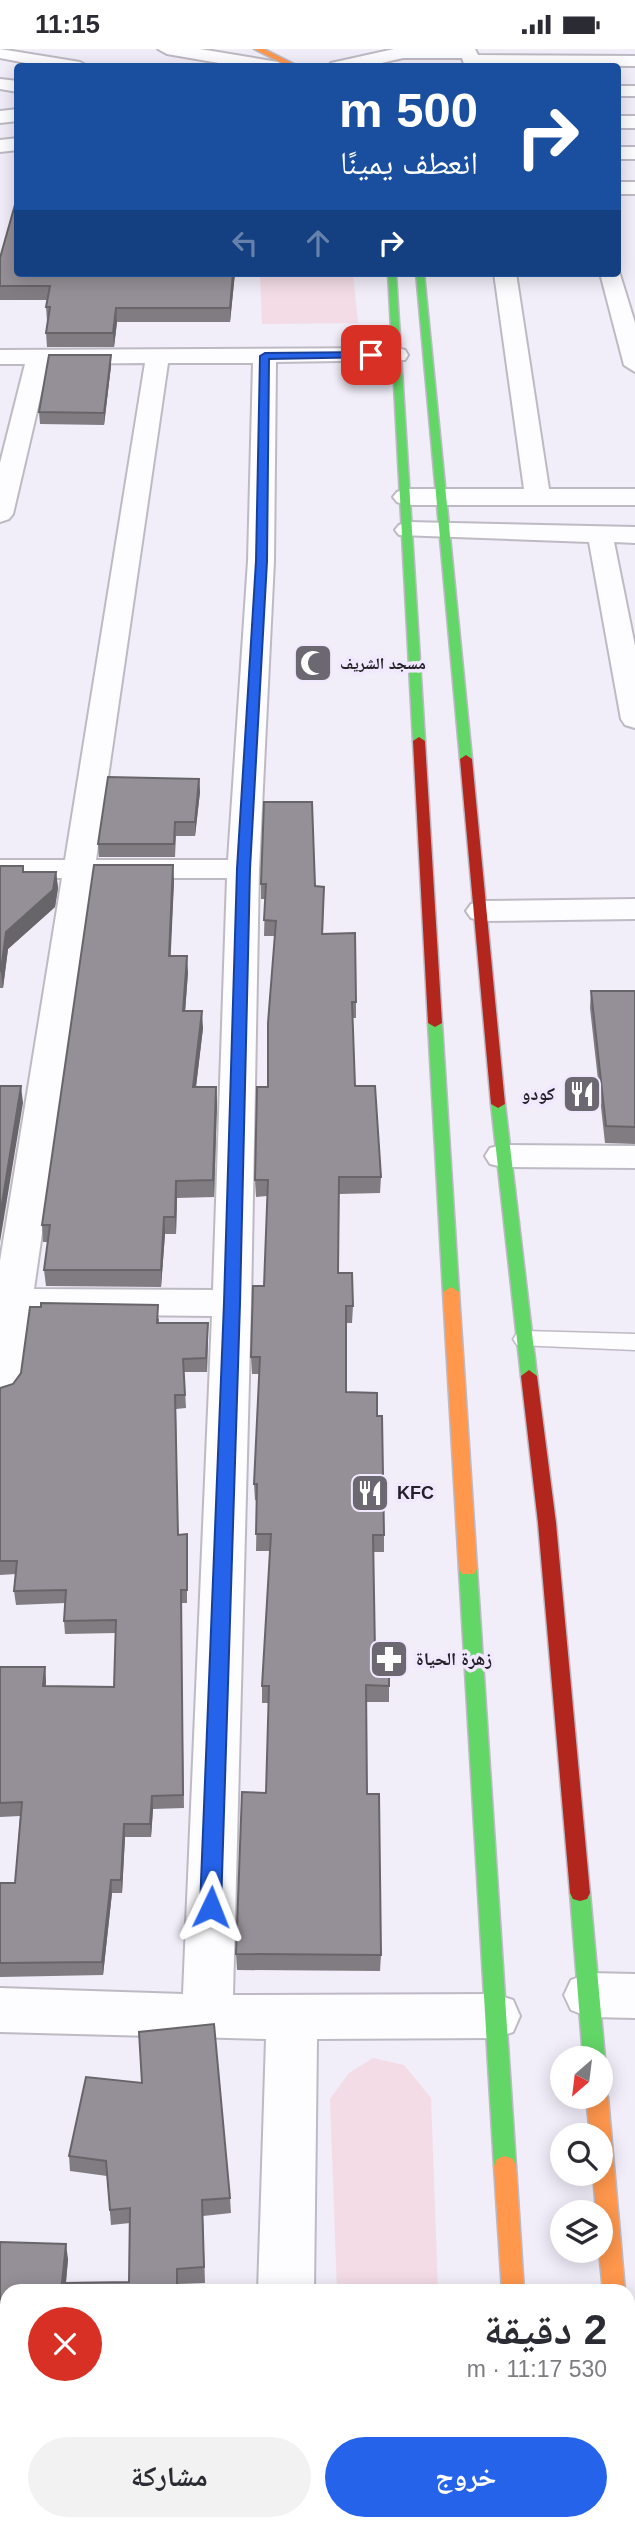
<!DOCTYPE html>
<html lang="ar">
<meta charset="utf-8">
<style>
:root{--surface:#fff;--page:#f2f2f3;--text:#2b2b33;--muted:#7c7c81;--accent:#2563eb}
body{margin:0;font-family:Helvetica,"Noto Naskh Arabic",sans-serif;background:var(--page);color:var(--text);direction:rtl;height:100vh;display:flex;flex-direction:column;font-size:26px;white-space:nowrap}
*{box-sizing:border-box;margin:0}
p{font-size:23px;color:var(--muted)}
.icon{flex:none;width:38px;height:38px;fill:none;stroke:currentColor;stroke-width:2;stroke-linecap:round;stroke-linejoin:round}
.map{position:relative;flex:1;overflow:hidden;direction:ltr}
.side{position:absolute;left:0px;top:2235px;width:635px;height:247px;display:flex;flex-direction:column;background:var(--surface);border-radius:21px 21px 0 0;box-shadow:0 4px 18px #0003;direction:rtl}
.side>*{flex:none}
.guide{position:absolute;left:14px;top:14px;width:607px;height:214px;border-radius:7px;box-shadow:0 4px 18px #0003;direction:rtl;background:#1a4fa0;color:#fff;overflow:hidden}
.needle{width:46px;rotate:208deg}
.fabs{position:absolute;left:550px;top:1997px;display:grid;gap:14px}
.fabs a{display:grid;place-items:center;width:63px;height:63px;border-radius:50%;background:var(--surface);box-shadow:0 4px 18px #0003;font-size:35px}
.pin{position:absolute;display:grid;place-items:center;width:60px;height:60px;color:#fff;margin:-30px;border-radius:14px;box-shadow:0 4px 10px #0006}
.me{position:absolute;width:77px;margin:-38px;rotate:2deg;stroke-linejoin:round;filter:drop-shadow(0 0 5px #0008)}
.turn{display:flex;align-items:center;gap:24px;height:147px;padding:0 28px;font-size:32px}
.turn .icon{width:91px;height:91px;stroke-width:2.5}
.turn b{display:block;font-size:49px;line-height:60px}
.lanes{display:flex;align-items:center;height:66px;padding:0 28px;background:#0003;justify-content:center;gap:35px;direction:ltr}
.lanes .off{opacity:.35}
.round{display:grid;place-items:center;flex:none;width:74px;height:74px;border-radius:37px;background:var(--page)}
.overview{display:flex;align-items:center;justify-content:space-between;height:119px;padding:0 28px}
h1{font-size:42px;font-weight:700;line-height:52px}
.action{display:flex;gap:14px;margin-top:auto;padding:14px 28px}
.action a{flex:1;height:80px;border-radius:42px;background:var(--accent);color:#fff;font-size:28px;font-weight:700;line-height:80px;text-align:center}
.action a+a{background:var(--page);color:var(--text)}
.status{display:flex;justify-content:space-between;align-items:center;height:49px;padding:0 35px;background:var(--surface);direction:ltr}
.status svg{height:19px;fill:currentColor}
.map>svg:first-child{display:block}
.green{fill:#f3dce5}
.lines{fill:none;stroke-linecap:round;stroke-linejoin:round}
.lane-casing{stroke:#bebac4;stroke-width:3}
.street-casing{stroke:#bebac4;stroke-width:4}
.fast-casing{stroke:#bebac4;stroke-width:3}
.slow-casing{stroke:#bebac4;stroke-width:3}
.jam-casing{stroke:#bebac4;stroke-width:3}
.lane{fill:#fdfcfe;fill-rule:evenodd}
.street{fill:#fdfcfe;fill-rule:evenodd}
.fast{fill:#63d668;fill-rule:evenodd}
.slow{fill:#ff974d;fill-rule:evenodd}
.jam{fill:#b3261e;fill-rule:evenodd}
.wall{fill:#807c82}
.shaded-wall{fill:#68656a}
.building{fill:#959097;stroke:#68656a;stroke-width:2}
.route{fill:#2563eb;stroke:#184099;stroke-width:2}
.labels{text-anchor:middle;stroke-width:7;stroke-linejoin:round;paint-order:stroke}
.far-poi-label{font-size:16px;font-weight:bold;fill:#232028;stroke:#f0e8fe;text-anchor:start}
.poi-label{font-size:18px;font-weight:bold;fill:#232028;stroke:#f0e8fe;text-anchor:start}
</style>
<div class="status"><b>11:15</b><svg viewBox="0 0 49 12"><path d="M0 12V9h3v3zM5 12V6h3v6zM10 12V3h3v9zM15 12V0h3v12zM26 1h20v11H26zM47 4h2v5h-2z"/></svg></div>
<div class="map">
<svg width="635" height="2481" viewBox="0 0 635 2481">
<rect width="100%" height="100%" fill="#f1edf9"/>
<path class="green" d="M260,224H353L358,274L262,275Z
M373,2009L404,2016L431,2049L438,2242H337L330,2050L349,2024Z
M343,2475H447V2481H344Z"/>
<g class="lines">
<g class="lane-casing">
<path id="lane" d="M525,1282L635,1285V1301L517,1296L513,1290L517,1284Z"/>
</g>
<g class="street-casing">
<path id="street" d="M0,0L80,13L89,18H47L0,9Z
M158,0H200L278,13L287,18H242L167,5Z
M394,0H475L478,6L635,7V17L470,16L464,15L462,9H403L364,18H328L331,14Z
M0,30L18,32V43L0,40Z
M618,37H635V47H618Z
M18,60V72L0,74V62Z
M618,67H635V79H618Z
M18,89V101L0,103V91Z
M618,98H635V110H618Z
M618,133H635V145H618Z
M618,219L635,274V323L624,316L600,224H618Z
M494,224H516L549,440H635V456H406L397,453L393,448L397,443L406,440H524Z
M397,299L405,301L408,306L405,311L276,313L274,512L259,820L251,1254L233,1946L495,1945L513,1951L520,1967L513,1983L495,1989L317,1990L314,2242H258L266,1990L0,1983V1939L183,1945L212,1267L30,1265L20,1336L14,1346L0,1350V1212L62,829H0V811H65L145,314L48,315L13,465L9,470L0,473V414L25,315H0V301ZM168,314H253L248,512L228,811H96ZM93,829H227L213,1241L34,1240Z
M408,473L635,478V494L614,493L635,597V679L625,676L621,670L589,493L399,486L395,481L399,476Z
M635,850V870L482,872L471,869L466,862L471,855L482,852Z
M503,1096L635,1097V1119L503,1118L490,1115L485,1107L490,1099Z
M589,1924L635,1925V1969L589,1968L571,1961L564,1946L571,1931Z
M0,2398H7V2456H0Z
M252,2474H312V2481H252Z"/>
</g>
<g class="fast-casing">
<path id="fast" d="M388,224H396L425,692L419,696L413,692Z
M416,224H424L472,710L466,714L460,710Z
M435,970L442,974L459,1243L451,1248L443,1243L428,974Z
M498,1051L505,1055L537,1327L529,1333L521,1327L491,1055Z
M468,1513L474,1515L477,1520L516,2117L513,2124L505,2127L497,2124L494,2117L459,1520L462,1515Z
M580,1836L587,1838L590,1844L605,2009L600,2016V2009H583L570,1844L573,1838Z"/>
</g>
<g class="slow-casing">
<path id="slow" d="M254,0H264L300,18H290Z
M451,1238L459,1243L477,1520L474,1525H462L459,1520L443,1243Z
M600,2040L605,2041L608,2048L625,2242H603L599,2202L600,2163H596L593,2124H600V2086H590L586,2048H600Z
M505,2107L513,2110L516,2117L524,2242H502L494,2117L497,2110Z
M517,2474H541V2481H517Z"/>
</g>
<g class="jam-casing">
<path id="jam" d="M419,688L425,692L442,974L435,978L428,974L413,692Z
M466,706L472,710L505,1055L498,1059L491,1055L460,710Z
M529,1321L537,1327L556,1474L590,1844L587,1850L580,1852L573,1850L570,1844L538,1474L521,1327Z
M628,2404L635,2407V2481H622L621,2474H628Z"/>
</g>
<use href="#lane" class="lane"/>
<use href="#street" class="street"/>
<use href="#fast" class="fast"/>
<use href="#slow" class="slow"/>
<use href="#jam" class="jam"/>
</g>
<path class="wall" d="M0,209L18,224H235L230,273H117L114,298H47L46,284L48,272H47L46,258L47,251H0Z
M111,317L104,376L40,375L39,363Z
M199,730L200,743L195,787H176L175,808H99L98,795Z
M0,817L24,823H56L58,839L55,858L8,900L3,939H0Z
M174,832L170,907L188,923L185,962L203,979L196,1038H216L217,1054L214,1148L177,1149L176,1185H165L161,1238L46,1237L44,1221L48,1193H43L42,1176Z
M261,835L324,838L323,885L356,953V969H352L355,1037L381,1128L380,1144L339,1145L338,1224L353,1257L352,1274H346V1343L377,1367L384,1486V1503H373L375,1604L389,1637V1653H366L367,1745L381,1906L380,1922L237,1921L236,1905L266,1744L269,1654H262V1637L270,1502H256L257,1452L255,1451L254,1435L259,1325H252L251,1308L264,1237L267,1147L256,1148L255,1131L268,1038L275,887H264L265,850H261Z
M591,942H635V1095L605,1094L590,959Z
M159,1269V1274H208L207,1323H184L186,1359L176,1360L178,1486L187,1485V1554H181L184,1759L153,1760L151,1788H125L122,1844H112L103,1926L0,1928V1834H15L20,1767L0,1768V1618H45L46,1637L114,1638L116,1584L65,1585L64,1572L65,1554L16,1556L14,1542L16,1525L0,1526V1339L13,1335Z
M86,2028L230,2149L231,2164L203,2167L205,2234L178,2235V2242H7V2381L5,2365L0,2364V2193L68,2210L66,2234L129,2233L130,2174L111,2176L107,2127L70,2122L69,2107Z"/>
<path class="shaded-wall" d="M233,224H235L230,273V259Z
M116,259L117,273L114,298L113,284Z
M111,306V317L104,376V364Z
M199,730L200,743L195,787V773Z
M173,816L174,832L170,923L169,907Z
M56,823L58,839L55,858L8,900L3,939L1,922L6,883Z
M187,907L188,923L184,978L183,962Z
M202,962L203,979L194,1054L193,1038Z
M21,1037L23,1054L0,1193V1167Z
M216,1038L217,1054L214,1148L213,1131Z
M176,1132L177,1149L176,1185L175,1168Z
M164,1168L165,1185L161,1238V1221Z
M208,1274V1288L207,1323L206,1309Z
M45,1618L46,1632L44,1651L43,1637Z
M152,1747L153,1760L151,1788L150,1775Z
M124,1775L125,1788L122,1844L121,1831Z
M111,1831L112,1844L103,1926L102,1913Z
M66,2195L68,2210L65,2242L62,2234Z
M55,2474H58L59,2481H54Z"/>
<path class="building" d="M18,145V224H233L230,259H116L113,284H46L50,258H46L50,237H0V209Z
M49,306H111L104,364L39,363Z
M108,728L199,730L195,773H175L174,795H98Z
M264,753H312L315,837L324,838L322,885L355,884L356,953H352L355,1037H375L381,1128H339L338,1224H352L353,1257H346V1343L377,1344V1367H382L384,1486H373L375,1604H389V1637L366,1636L367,1745H379L381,1906L236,1905L242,1743L266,1744L269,1637H262L271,1485H256L257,1435H254L260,1308H251L253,1237H264L268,1131H255L257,1038H268V974L276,872L264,871L266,835H261Z
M94,816H173L169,907H187L183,962H202L193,1038H216L213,1131L176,1132L175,1168H164L161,1221H44L50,1176H42Z
M0,817H23V823H56L53,841L6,883L1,922H0Z
M591,942H635V1078L606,1077Z
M0,1037H21L0,1167Z
M41,1254L158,1256L157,1274H208L206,1309L183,1310L185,1346H175L178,1486L187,1485V1541H181L183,1746L152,1747L150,1775H124L121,1831H111L102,1913L0,1914V1834H15L22,1753L0,1754V1618H45L43,1637L114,1638L116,1571L64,1572L66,1541L14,1542L17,1512H0V1339L13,1335L21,1324L30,1258H41Z
M214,1975L230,2149L202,2151L204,2218L177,2220V2242H7V2369H5L6,2350H0V2193L66,2195L62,2234L129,2233L130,2159L110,2161L106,2112L69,2107L86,2028L142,2034L139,1983Z
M4,2460H7V2474H55L54,2481H3Z"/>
<path class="route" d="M371,303L374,308L269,310L267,512L250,820L240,1254L221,1858L218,1864L211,1867L203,1864L200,1858L224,1254L237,820L256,512L260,307L265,304Z"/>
<defs>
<g id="mosque-square" transform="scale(2.0125)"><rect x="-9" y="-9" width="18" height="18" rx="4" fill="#6b6871" stroke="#f0e8fe"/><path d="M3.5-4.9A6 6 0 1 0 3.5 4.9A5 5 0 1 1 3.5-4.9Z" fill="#fff"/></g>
<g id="restaurant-square" transform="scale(2.0125)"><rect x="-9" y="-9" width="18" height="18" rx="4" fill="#6b6871" stroke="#f0e8fe"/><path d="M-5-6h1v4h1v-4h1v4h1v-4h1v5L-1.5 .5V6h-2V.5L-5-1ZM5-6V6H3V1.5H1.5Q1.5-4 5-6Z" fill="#fff"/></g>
<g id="pharmacy-square" transform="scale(2.0125)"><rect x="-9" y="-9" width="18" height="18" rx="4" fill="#6b6871" stroke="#f0e8fe"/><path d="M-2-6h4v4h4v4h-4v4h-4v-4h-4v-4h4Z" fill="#fff"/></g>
</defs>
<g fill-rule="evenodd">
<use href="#mosque-square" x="313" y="614"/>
<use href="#restaurant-square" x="582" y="1045"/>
<use href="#restaurant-square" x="370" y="1444"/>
<use href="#pharmacy-square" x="389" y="1610"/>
</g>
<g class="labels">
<g class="far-poi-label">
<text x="340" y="620">مسجد الشريف</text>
</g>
<g class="poi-label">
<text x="555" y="1051" text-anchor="end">كودو</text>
<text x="397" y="1450">KFC</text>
<text x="416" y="1616">زهرة الحياة</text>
</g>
</g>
</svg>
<div class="fabs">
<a><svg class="needle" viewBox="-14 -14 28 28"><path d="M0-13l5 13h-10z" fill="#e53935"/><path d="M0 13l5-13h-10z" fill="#7c7c81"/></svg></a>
<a><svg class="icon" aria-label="search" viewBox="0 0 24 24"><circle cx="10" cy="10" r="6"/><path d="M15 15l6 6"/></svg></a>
<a><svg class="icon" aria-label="layers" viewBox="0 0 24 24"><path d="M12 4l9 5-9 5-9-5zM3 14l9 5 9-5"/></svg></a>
</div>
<div class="pin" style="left:371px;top:306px;background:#d93025"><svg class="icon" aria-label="arrive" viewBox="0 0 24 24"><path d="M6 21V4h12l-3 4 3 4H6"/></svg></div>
<svg class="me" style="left:211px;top:1858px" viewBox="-20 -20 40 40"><path d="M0-17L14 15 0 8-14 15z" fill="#2563eb" stroke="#fff" stroke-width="4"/></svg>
<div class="guide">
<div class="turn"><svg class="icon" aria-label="right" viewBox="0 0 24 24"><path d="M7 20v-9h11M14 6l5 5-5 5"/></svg><div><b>500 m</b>انعطف يمينًا</div></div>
<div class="lanes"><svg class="icon off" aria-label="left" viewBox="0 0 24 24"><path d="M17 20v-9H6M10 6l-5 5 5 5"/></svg><svg class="icon off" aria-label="ahead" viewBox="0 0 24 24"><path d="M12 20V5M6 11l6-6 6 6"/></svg><svg class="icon" aria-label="right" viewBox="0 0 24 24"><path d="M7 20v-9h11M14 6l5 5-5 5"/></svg></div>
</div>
<section class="side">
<div class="overview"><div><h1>2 دقيقة</h1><p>530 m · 11:17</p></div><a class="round" style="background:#d93025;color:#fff"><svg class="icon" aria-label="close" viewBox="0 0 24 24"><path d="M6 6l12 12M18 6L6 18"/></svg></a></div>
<div class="action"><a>خروج</a><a>مشاركة</a></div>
</section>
</div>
